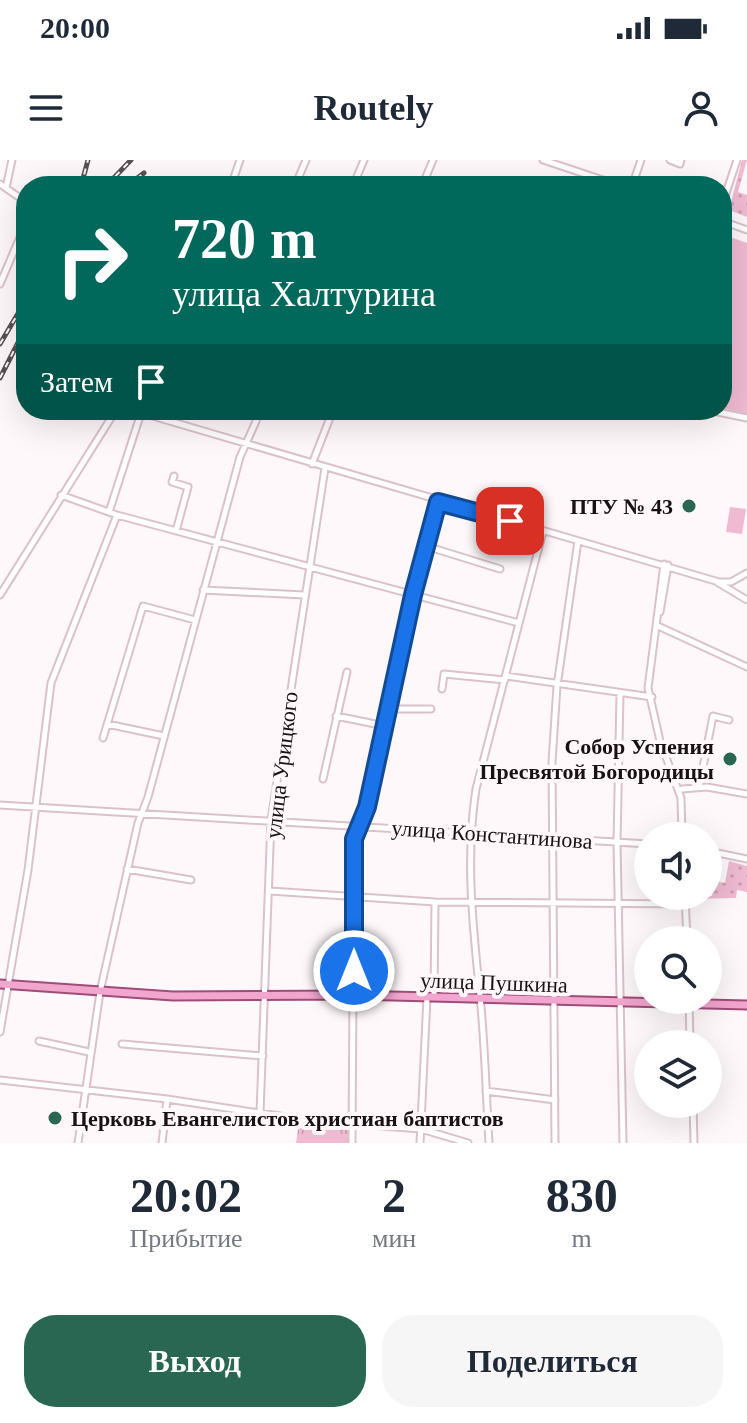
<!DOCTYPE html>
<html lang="ru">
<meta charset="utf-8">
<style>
:root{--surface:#fff;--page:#f6f6f7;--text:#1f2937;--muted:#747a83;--accent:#296753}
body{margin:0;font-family:Georgia,serif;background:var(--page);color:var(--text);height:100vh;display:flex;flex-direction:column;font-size:30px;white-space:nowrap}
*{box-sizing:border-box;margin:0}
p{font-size:26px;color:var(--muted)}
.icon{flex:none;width:44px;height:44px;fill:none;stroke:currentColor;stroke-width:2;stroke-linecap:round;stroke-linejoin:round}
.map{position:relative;height:983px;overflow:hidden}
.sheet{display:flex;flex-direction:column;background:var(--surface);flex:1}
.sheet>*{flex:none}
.top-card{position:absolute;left:16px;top:16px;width:716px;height:244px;border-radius:32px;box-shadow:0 8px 32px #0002;background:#00695c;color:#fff;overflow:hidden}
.fabs{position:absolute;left:634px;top:662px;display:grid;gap:16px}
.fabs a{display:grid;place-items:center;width:88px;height:88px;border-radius:50%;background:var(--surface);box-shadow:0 8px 32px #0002;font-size:40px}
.pin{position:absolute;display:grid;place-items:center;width:68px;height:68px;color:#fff;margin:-34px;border-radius:16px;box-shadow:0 4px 12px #0006}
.me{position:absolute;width:88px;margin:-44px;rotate:0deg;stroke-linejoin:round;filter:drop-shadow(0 0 6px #0008)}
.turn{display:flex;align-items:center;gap:28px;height:168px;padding:0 24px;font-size:36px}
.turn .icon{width:104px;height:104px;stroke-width:2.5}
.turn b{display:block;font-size:56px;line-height:68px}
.then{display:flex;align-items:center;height:76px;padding:0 24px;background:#0003;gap:16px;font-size:30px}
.eta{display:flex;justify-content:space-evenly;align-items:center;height:136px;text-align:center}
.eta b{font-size:48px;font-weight:700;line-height:56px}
.primary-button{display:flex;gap:16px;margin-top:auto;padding:16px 24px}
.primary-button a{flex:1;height:92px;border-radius:32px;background:var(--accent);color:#fff;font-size:32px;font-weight:700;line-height:92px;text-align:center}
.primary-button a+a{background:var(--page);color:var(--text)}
.status{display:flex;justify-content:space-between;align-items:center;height:56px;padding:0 40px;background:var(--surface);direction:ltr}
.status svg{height:22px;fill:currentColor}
header{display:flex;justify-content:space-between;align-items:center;height:104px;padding:0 24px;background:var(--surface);font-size:36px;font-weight:700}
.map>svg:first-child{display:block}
.grass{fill:url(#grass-tufts)}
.park{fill:url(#park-dots)}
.pitch{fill:#efbad2}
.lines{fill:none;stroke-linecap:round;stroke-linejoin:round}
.minor-casing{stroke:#dcc1cd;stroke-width:9}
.major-casing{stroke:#a04c78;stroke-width:11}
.minor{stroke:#fff;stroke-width:5}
.major{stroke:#f1a6ce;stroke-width:7}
.rail-casing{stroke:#585053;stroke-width:5}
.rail{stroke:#fef8fa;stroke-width:2;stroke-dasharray:6;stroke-linecap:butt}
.route-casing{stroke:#114b97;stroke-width:20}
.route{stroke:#1a73e8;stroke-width:14}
.poi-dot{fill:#296753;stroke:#fef8fa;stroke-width:3}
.labels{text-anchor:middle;stroke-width:8;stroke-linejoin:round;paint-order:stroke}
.poi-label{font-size:22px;font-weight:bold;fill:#1a1115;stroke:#fef8fa;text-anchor:end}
.street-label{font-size:22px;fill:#1a1115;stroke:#fef8fa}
</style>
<div class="status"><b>20:00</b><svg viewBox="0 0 49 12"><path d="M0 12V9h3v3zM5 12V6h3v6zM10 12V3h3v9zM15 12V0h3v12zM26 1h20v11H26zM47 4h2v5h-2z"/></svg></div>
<header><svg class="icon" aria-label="menu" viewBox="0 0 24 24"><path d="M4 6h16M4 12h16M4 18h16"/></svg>Routely<svg class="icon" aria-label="person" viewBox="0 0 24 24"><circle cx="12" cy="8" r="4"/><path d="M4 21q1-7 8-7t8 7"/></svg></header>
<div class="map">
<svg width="747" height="983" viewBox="0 0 747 983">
<defs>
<pattern id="grass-tufts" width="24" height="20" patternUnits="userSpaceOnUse" patternTransform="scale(2)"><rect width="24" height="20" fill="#efbad2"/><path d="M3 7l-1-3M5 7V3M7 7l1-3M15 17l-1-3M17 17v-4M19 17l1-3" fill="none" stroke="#cc9fb3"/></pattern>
<pattern id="park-dots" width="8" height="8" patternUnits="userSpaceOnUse" patternTransform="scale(2)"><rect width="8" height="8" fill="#efbad2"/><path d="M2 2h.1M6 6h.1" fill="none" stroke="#cc9fb3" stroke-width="1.8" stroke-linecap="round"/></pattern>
</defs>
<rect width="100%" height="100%" fill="#fef8fa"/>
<path class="grass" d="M299,963L350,967V983H296Z"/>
<path class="park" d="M742,0H747L738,32L747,35V57L729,50Z
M729,701L747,706V732L737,730L736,738L689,739V736H712L714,721L725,723Z"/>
<path class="pitch" d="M722,74L747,83V254L722,248Z
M730,347L746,349L742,374L726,372Z"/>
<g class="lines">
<g class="minor-casing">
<path id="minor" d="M543,0L621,26
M670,0L680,4L681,0
M0,24L26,42
M231,26L240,0
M295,26L306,0
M353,26L364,0
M422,26L433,0
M632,26L641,0
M6,28L12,0
M722,45L737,0
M722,61L747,70
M0,124L26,63
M132,250L719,422H731L747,413
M708,250L747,258
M312,304L333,250
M174,316L172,322L188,327L176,371
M61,335L117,355L519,463
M109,352L141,253
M426,386L500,409
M664,404L648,528L660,581L681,638L682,676
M717,422L747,440
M203,430L304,435
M0,435L116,250
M660,452L668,405
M658,466L747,507
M506,516L652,537
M442,529L444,514L505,520
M620,534L617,682L623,983
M389,549H431
M336,556L385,566
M107,564L164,576
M103,578L143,446L195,460
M323,619L347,512
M699,627L713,556L729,560
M682,629L707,627L747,634
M0,645L648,684
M708,691L747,699
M127,709L191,720
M270,731L435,742L686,744
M685,736L687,780
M434,837L435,742
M689,840L690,884
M0,872L28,710L51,523L117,355
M39,881L89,892
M122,884L263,896
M0,920L167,939L306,960L421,969L468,983
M486,931L555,940
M693,944L694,983
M260,953L271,660L325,308
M78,983L100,832L138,663L148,637L240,297L261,250
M162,983L167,939
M352,983L354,679L367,647L413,435L438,342
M420,983L427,838
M489,983C486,934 485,885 480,836C473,766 465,700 476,629L543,371
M555,983L552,602L557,526L578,381"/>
</g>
<g class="major-casing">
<path id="major" d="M0,824L173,836L353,835L747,845"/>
</g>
<use href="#minor" class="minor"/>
<use href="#major" class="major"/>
<g class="rail-casing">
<path id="rail" d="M107,25L131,0
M81,26L88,0
M127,26L144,13
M0,184L26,140
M0,218L26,167"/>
</g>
<use href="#rail" class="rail"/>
</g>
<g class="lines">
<g class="route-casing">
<path id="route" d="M354,811V679L367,647L413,435L438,342L510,361"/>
</g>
<use href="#route" class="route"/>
</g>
<g class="poi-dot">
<circle cx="689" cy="346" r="8"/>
<circle cx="730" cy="599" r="8"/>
<circle cx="55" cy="958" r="8"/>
</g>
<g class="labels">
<g class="poi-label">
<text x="673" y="354">ПТУ № 43</text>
<text x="714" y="594">Собор Успения<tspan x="714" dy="25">Пресвятой Богородицы</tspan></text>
<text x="71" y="966" text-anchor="start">Церковь Евангелистов христиан баптистов</text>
</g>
<g class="street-label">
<text transform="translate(281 605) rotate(-83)" y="8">улица Урицкого</text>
<text transform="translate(492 674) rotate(4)" y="8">улица Константинова</text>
<text transform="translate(494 822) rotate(2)" y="8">улица Пушкина</text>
</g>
</g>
</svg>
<div class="fabs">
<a><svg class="icon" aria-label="sound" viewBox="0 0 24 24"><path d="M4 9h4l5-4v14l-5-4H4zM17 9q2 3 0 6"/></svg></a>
<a><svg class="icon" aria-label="search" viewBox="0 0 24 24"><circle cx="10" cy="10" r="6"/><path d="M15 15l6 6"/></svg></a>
<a><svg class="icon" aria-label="layers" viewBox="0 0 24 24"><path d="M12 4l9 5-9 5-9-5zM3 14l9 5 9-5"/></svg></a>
</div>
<div class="pin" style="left:510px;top:361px;background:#d93025"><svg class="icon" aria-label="arrive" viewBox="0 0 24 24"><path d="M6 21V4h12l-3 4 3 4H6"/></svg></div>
<svg class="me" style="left:354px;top:811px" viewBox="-20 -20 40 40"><circle r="17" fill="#1a73e8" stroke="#fff" stroke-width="3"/><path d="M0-11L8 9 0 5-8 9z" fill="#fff"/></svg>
<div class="top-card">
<div class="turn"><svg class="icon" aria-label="right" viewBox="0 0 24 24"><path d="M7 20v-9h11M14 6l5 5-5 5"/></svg><div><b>720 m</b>улица Халтурина</div></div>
<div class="then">Затем<svg class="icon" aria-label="arrive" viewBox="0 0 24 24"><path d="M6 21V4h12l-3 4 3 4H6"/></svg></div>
</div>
</div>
<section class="sheet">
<div class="eta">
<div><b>20:02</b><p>Прибытие</p></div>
<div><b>2</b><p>мин</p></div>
<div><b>830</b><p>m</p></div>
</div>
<div class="primary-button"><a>Выход</a><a>Поделиться</a></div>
</section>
